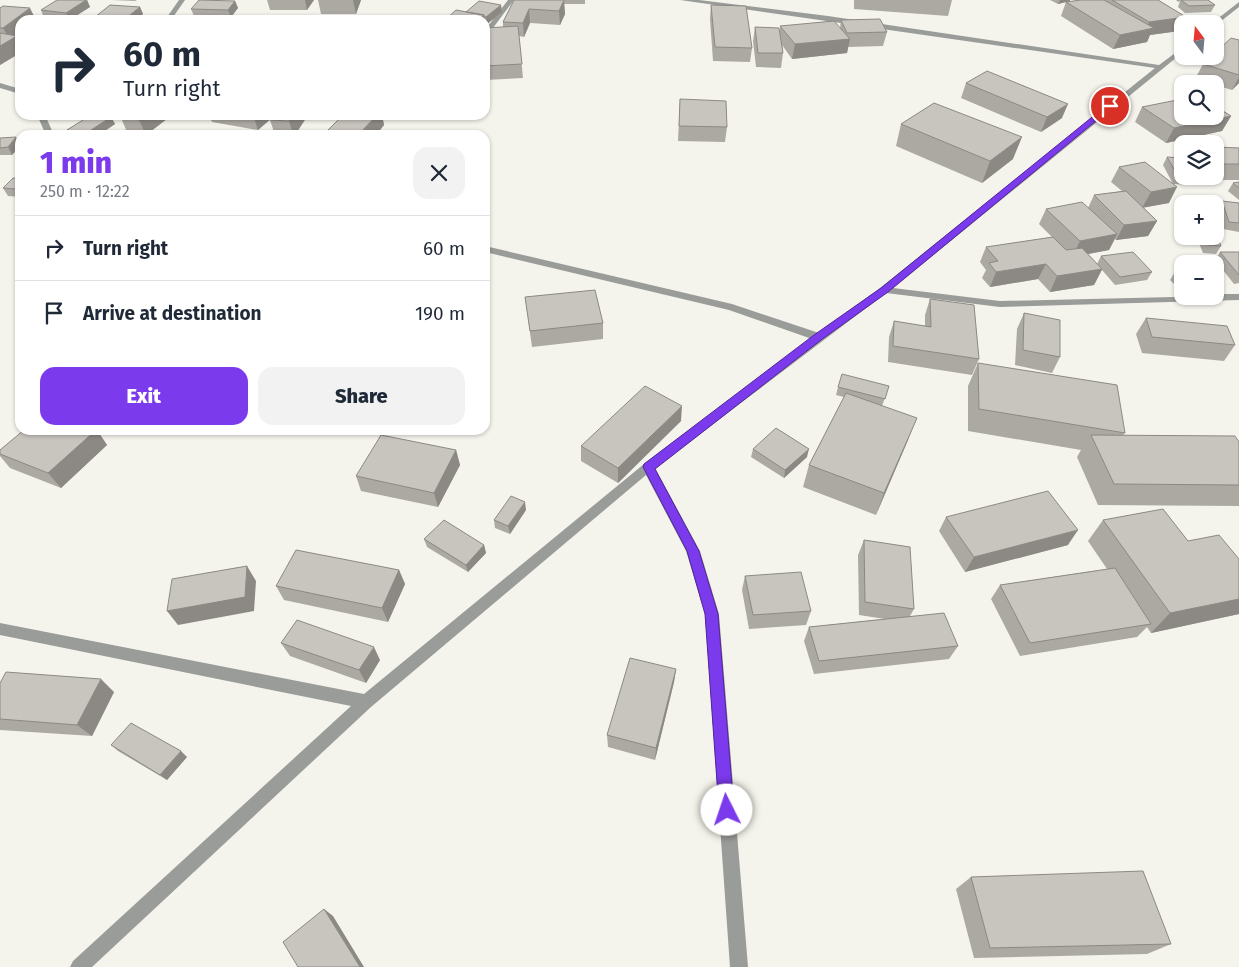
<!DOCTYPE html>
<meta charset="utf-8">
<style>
:root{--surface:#fff;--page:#f2f2f3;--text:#1f2937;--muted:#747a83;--line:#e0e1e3;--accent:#7c3aed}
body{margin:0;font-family:"Fira Sans",sans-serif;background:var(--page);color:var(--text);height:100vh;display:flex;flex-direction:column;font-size:19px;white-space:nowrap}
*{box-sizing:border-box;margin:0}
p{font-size:16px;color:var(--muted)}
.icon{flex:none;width:28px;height:28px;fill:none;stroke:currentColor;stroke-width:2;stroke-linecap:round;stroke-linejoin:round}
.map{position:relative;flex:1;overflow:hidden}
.details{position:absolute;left:15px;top:130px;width:475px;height:305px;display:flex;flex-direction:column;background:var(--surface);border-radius:15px;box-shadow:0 1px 4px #0004}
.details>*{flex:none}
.banner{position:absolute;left:15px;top:15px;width:475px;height:105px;border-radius:15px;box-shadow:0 1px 4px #0004;background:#fff;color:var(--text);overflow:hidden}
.needle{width:32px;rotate:344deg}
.tools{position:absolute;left:1174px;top:15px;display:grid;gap:10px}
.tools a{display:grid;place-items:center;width:50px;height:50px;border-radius:10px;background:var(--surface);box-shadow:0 1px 4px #0004;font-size:25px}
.pin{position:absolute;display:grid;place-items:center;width:42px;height:42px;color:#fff;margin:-21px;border:2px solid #fff;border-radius:50%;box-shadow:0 1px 5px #0007}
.me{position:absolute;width:55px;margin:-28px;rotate:356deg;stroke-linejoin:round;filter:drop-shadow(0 0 4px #0008)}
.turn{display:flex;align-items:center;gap:18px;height:105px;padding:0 25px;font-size:22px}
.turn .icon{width:65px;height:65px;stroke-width:2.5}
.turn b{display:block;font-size:35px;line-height:42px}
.round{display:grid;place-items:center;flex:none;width:52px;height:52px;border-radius:15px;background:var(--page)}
.overview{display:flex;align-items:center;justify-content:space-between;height:85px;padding:0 25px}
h1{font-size:30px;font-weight:800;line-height:38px;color:var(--accent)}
.primary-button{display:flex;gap:10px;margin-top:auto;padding:10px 25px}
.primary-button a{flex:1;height:58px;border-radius:15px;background:var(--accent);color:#fff;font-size:20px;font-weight:800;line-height:58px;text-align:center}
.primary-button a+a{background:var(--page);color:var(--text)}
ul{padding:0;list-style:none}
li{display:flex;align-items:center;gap:15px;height:65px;padding:0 25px;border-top:1px solid var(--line)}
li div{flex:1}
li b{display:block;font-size:19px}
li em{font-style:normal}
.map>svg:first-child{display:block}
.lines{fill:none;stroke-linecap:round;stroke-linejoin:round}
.minor{fill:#9a9c9a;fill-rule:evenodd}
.wall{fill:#aca9a3}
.shaded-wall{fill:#8c8985}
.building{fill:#c8c4be;stroke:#8c8985}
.route{fill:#7c3aed;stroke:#51269a}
</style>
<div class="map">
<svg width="1239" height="967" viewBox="0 0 1239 967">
<rect width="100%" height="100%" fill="#f5f4ec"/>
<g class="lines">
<path class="minor" d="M179,0H185L171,20H165Z
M508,0H514L490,32H486L485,30Z
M680,0H699L828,16L1159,65L1182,48V53L893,288L1000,301L1215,296V294H1239V300L1000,307L886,293L655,468L700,551L719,614L748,967H730L705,614L686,551L646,475L371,707L92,967H70L73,961L351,706L0,635V623L364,694L644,464L812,339L729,310L485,252V246L732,304L819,333L880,288L1155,68Z
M1239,2V7L1216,25L1211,24Z
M0,83L20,89V94L0,88Z
M37,115H45L54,135H46Z"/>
</g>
<path class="wall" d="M87,0L90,7L70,20L44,18L41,10Z
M112,0H137L135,1Z
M267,0H314L307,10H270Z
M318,0H361L356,14H321Z
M514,0H585V4H564L565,14L560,25L530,23L524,37L519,36L523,78L485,80V20H445L466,12L501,5L502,12L487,24H485L486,28L503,27V22Z
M854,0H952L948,16L854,9Z
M1050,0H1070V1L1058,4Z
M1081,0H1158L1186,17L1179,31L1150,35L1147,42L1113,49L1061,16L1066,2Z
M1176,0H1208L1215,5L1211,12L1185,13L1178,7L1180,1L1178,2Z
M235,1L238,8L231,17L194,16L191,9Z
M711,5L752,48L750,62L713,61L710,19Z
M140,7L143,14L136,20H97L95,17Z
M0,8L20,41V53L0,65Z
M841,20L887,32L883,46L848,47L847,53L792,59L782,45L783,53L781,68L756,67L753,41L755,27L780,30V26L840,28Z
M1239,40V83L1232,90L1215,85V84H1212L1195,79L1203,64Z
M966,83L1062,118L1041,132L961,98Z
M680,99L727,127L725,142L678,141Z
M1142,107L1231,116L1222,131L1166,143L1135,122Z
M91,115H172L146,135L127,132L121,118L117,120L112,119L115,124L99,135H70L67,130Z
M209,115H308L295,135H275L270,120L271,119L258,130L212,122Z
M405,115H425L422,118Z
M383,120L384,125L376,135H328L327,131Z
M901,124L1013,159L982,183L896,146Z
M0,138L20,144V146L12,155H0Z
M1215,147L1239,148V180H1197L1195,178L1191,185L1173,184L1163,165L1167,157L1182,176H1215Z
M1119,167L1169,203L1143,207L1157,221L1148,236L1116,240L1115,239L1109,250L1088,254L1097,264L1101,256L1152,272L1147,280L1115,285L1102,270L1094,285L1050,292L1038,279L990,287L982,278L986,270L980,262L986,247L1052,237L1039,224L1046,209L1088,208L1094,195L1122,191L1111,182Z
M13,178L20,197L8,196L3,188Z
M1239,182V200L1228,191L1233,183Z
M1222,201L1239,203V232L1223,229L1217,209Z
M1196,236H1215L1221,246L1216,254L1203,253Z
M1220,252H1239V283L1234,284L1215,260Z
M1182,271V292L1170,280L1175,272Z
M525,297L603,323V339L532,347Z
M930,299L979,359L972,375L888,362L889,337L894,321L925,326V315Z
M1024,313L1060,357L1052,373L1015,365L1017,329Z
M1146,318L1235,345L1224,361L1142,353L1136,334Z
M978,363L1125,433L1123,435L1239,442V506L1098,505L1077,457L1081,450L968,431V386Z
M889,386L882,406L908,440L876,515L803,487L809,465L844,397L836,395L838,387Z
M681,421L618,483L581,461V446Z
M24,430H97L107,445L61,488L10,468L0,456V450Z
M753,449L807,457L784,478L751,457Z
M456,450L460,465L438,507L361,491L356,476Z
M526,510L510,534L495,528L494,520Z
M946,517L1068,545L965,572L939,531Z
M1103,520L1188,541L1239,559V614L1151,633L1147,627L1137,637L1020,656L991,599L1000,585L1107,569L1088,541Z
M424,539L484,545L486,553L468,572L427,547Z
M864,540L914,609L910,616L958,646L949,659L814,674L804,641L809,627L885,619L859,615L858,555Z
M399,570L405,584L388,622L284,600L276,586Z
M745,576L811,611L806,625L749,629L742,590Z
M281,643L380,660L366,683L290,656Z
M676,669L674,682L655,760L608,747L607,735Z
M0,683L114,692L92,736L0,730Z
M111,745L187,757L167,780L118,751Z
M971,877L1171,944L1147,954L974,958L956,889Z"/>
<path class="shaded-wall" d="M87,0L90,7L69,20L66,13Z
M305,0H314L307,10Z
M353,0H361L356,14Z
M564,0L565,14L560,25L559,11Z
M1060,0H1070V1L1058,4Z
M235,1L238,8L231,17L228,10Z
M501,5L502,12L487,24L486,17Z
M140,7L143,14L136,20H125V19Z
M30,8L36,20H20V35L18,37L20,41V53L0,65V46L10,40L3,28Z
M529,9L530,23L524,37L523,23Z
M484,15L485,20H478Z
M1186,17L1179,31L1150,35L1147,42L1113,49L1120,35L1146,30L1149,22Z
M850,39L847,53L792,59L795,44Z
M1239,77V83L1232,90Z
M1068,104L1062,118L1041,132L1047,117Z
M114,115H127L120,117L121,118L117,120Z
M146,115H172L146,135L139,120Z
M253,115H275L258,130Z
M293,115H308L295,135H293L289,121Z
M377,115H390L383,120L384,125L376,135H358Z
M1231,116L1222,131L1166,143L1174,128Z
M111,117L115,124L99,135H85V134Z
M16,137L20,144V146L12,155L8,147Z
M1022,137L1013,159L982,183L990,161Z
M20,184V197L15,189Z
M1177,187L1169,203L1142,208L1151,192Z
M1157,221L1148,236L1116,240L1124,225Z
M1117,234L1109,250L1072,257L1080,241Z
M1046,264L1038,279L990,287L996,272Z
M1102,269L1094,285L1050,292L1057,276Z
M682,406L681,421L618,483V468Z
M917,418L908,440L876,515L884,493Z
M96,430H97L107,445L61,488L48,473Z
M809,449L807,457L784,478L785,470Z
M456,450L460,465L438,507L434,493Z
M525,502L526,510L510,534L508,526Z
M1078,530L1068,545L965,572L974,557Z
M484,545L486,553L468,572L466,565Z
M247,566L256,581L254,611L178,625L167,611Z
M399,570L405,584L388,622L382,608Z
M1239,599V614L1151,633L1170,613Z
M374,647L380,660L366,683L359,670Z
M676,669L674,682L655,760L656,748Z
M101,679L114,692L92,736L77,725Z
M181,751L187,757L167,780L160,775Z
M324,909L333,916L364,967H360Z"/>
<path class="building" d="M57,0H86L66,13L41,10Z
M199,0L235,1L228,10L191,9Z
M514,0H564L559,11L529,9L523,23L503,22Z
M1081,0H1104L1154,28L1120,35L1066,2Z
M1112,0H1158L1186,17L1149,22Z
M1181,0H1208L1215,5L1189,6Z
M479,1L501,5L486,17H484V15L466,12Z
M110,5L140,7L125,19L95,17Z
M711,5L746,6L752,48L715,47Z
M3,6L30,8L3,28H0V8Z
M456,10L484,15L478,20H445Z
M880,19L887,32L847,33L841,20Z
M834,21L850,39L795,44L780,26Z
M518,26L522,64L485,66V28Z
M755,27L779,28L783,53H758Z
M0,33L17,36L0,46Z
M1231,38L1239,40V75L1203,64L1212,56H1215V53Z
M987,71L1068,104L1047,117L966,83Z
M680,99L726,101L727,127L679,126Z
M1182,99V116H1215V106L1231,116L1174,128L1142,107Z
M934,103L1022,137L990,161L901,124Z
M91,115H104L111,117L85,134L67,130Z
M122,115H146L139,120L120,117Z
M274,115H293L289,121L270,120Z
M343,115H377L358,135H353L327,131Z
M16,137L8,147L0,148V138Z
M1215,147L1239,148V164H1215Z
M1167,157L1182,158V176H1178Z
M1145,162L1177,187L1151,192L1119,167Z
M13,178L20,179V184L15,189L3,188Z
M1239,182V188L1233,183Z
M1126,191L1157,221L1124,225L1094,195Z
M1222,201L1239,203V223L1229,222Z
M1082,202L1117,234L1080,241L1046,209Z
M1215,231L1221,246L1208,245L1204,236H1215Z
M1053,237L1066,250L1082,248L1102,269L1057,276L1046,264L996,272L989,263L998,261L986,247Z
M1133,252L1152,272L1120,277L1101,256Z
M1220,252H1239V275Z
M1182,271V279L1175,272Z
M595,290L603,323L530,331L525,297Z
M930,299L974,305L979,359L893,346L894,321L931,327Z
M1024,313L1060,320V357L1023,350Z
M1146,318L1227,326L1235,345L1152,337Z
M978,363L1117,385L1125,433L979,409Z
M842,374L889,386L885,399L838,387Z
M645,386L682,406L618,468L581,446Z
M846,393L917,418L884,493L809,465Z
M776,428L809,449L785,470L753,449Z
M24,430H96L48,473L0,454V450Z
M381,435L456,450L434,493L356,476Z
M1091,435L1235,436L1239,442V485L1114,484Z
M1048,491L1078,530L974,557L946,517Z
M511,496L525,502L508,526L494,520Z
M1163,509L1188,541L1219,535L1239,559V599L1170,613L1103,520Z
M444,520L484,545L466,565L424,539Z
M864,540L910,547L914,609L865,602Z
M296,550L399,570L382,608L276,586Z
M247,566L245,597L167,611L172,579Z
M1115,568L1151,624L1030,643L1000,585Z
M801,572L811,611L753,615L745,576Z
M944,613L958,646L819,661L809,627Z
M297,620L374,647L359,670L281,643Z
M630,658L676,669L656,748L607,735Z
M6,672L101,679L77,725L0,719V683Z
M131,723L181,751L160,775L111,745Z
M1143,871L1171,944L990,948L971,877Z
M324,909L360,967H298L283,942Z"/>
<path class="route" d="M1107,105L1114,106L888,292L821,340L655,469L699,551L718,614L734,810L732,815L727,817L722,815L719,810L705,614L687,551L643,467L644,464L814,335L881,288Z"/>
</svg>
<div class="tools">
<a><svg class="needle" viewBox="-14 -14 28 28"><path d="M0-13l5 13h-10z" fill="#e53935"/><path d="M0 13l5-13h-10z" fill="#747a83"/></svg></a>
<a><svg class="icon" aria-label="search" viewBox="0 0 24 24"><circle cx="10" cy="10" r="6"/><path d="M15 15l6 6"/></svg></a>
<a><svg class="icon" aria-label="layers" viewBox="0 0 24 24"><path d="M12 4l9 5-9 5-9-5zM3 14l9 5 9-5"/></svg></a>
<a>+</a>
<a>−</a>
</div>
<div class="pin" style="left:1110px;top:106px;background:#d93025"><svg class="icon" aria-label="arrive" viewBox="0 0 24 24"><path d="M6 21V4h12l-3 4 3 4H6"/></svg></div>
<svg class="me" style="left:727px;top:810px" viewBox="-20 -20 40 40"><circle r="19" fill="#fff"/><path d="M0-13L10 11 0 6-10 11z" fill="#7c3aed"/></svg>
<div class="banner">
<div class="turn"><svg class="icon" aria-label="right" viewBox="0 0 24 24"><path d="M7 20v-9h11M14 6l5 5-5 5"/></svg><div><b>60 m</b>Turn right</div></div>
</div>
<section class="details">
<div class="overview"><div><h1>1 min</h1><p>250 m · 12:22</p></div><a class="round"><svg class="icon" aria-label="close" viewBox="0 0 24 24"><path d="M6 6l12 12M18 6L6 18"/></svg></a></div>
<ul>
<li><svg class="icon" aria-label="right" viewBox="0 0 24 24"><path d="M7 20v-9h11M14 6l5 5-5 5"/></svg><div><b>Turn right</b></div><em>60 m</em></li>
<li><svg class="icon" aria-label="arrive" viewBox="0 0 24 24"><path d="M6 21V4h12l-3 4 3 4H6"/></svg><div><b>Arrive at destination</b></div><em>190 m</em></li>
</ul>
<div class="primary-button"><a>Exit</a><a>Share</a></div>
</section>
</div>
